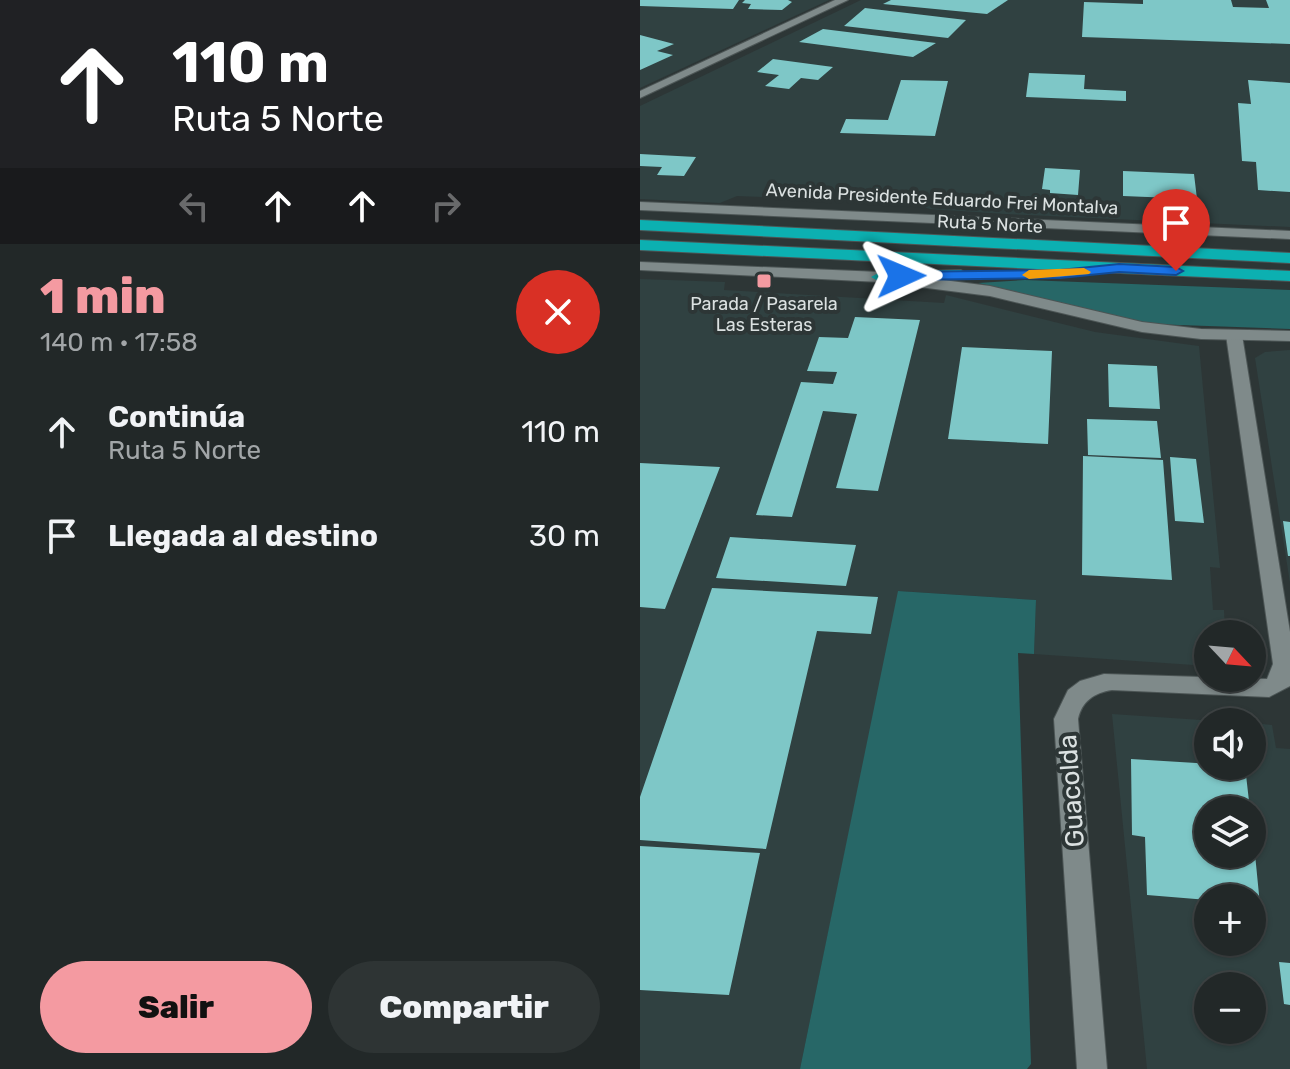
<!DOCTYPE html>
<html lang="es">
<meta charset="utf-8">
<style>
:root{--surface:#222828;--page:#2e3434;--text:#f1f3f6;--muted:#a2a6a8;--line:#3f4445;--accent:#f49aa1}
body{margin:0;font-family:Rubik,sans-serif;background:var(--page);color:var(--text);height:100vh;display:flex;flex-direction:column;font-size:30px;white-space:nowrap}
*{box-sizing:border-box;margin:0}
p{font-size:26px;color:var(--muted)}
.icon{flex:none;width:44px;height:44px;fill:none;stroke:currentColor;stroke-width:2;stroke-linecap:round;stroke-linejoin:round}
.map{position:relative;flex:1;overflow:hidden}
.drawer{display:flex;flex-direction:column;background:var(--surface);width:640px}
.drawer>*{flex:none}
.guide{background:#202124;color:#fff;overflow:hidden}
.needle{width:52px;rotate:116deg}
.tools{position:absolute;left:554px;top:620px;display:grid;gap:16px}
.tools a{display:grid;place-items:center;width:72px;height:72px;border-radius:50%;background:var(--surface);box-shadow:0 2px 6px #0004,0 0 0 2px var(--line);font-size:40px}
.pin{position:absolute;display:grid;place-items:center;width:68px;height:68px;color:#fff;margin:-82px -34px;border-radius:50% 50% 50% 0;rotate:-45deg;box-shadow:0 0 8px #0007}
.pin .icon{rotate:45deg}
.me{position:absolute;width:88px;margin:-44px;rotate:89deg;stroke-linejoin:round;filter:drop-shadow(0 0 6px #0008)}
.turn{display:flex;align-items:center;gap:28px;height:168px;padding:0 40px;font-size:36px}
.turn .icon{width:104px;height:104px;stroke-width:2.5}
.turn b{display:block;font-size:56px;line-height:68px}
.lanes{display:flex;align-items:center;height:76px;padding:0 40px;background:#0003;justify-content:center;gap:40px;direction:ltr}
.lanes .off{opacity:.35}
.round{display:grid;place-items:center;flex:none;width:84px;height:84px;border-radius:42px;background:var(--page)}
.summary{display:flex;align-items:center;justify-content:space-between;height:136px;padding:0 40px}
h1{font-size:48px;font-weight:800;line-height:60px;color:var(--accent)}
.action{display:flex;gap:16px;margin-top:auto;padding:16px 40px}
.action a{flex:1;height:92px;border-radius:48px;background:var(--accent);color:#111;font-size:32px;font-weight:800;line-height:92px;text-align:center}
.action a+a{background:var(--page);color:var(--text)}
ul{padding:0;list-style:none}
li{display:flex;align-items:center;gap:24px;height:104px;padding:0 40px}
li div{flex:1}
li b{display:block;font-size:30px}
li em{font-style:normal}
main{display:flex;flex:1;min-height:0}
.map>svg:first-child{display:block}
.built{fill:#304141;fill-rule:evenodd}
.green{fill:#276767}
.building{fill:#7ec7c7}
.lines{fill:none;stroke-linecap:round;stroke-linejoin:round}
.minor-casing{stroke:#4c5555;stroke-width:2}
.secondary-casing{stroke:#4c5555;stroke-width:2}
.motorway-casing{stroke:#4c5555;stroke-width:2}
.minor{fill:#7f8a8a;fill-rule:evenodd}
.secondary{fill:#7f8a8a;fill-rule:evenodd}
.motorway{fill:#0cb0b1;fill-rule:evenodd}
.route{fill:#1a73e8;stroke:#114b97;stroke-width:2}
.slow{fill:#f59e0b}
.poi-dot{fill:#f49aa1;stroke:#2d3636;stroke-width:3}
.labels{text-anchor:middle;stroke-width:8;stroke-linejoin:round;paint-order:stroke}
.far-street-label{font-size:18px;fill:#dbe1e1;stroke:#2d3636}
.far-poi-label{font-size:18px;fill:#dbe1e1;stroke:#2d3636}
.near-street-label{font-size:26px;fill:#dbe1e1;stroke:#2d3636}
</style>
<main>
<section class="drawer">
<div class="guide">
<div class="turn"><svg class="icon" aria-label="ahead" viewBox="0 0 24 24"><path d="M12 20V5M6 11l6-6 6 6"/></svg><div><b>110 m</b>Ruta 5 Norte</div></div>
<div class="lanes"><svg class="icon off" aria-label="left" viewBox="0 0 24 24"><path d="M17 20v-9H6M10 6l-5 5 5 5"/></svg><svg class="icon" aria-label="ahead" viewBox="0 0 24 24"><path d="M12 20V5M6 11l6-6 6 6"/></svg><svg class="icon" aria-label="ahead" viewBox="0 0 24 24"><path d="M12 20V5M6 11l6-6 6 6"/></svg><svg class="icon off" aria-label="right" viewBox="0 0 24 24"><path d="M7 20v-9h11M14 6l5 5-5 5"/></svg></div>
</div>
<div class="summary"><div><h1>1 min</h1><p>140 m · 17:58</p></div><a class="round" style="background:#d93025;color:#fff"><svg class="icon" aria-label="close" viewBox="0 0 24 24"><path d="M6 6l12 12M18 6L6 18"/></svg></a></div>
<ul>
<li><svg class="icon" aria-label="ahead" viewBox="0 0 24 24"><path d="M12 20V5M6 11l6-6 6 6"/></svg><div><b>Continúa</b><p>Ruta 5 Norte</p></div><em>110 m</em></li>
<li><svg class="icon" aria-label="arrive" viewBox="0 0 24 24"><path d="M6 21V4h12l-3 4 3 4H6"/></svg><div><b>Llegada al destino</b></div><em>30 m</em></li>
</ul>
<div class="action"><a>Salir</a><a>Compartir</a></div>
</section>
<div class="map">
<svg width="650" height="1069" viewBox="0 0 650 1069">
<rect width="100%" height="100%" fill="#2d3636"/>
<path class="built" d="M0,0H189L0,88Z
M221,0H650V227L365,214L290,209L265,202L97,196L80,203L0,199V106Z
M0,279L85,282L84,290L304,303L306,295L455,332L559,346L580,568L570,567L573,610H584L585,634H568V666L394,654L396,600L259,591L160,1069H0Z
M650,350V583L615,358L625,352Z
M472,714L591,722H568V766H612V723L632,725L636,748L650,749V1069H507ZM568,810H612V854H568ZM568,898H612V942H568ZM568,986H612V1030H568Z"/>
<path class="green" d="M385,280L650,290V329L511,324L338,283Z
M258,591L396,600L394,654L378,653L391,1064L387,1069H160Z"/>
<path class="building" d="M0,0H99L93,9L0,6Z
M105,0H148L152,2L142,10L108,9L111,4L102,3Z
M251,0H368L347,14L243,4Z
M503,0H591L593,7L629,8L626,0H650V44L442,37L444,2L503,4Z
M225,8L326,20L308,38L204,26Z
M183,29L296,43L273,57L159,42Z
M0,35L34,44L17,51L33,55L0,70Z
M133,59L193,67L178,80L161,78L149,89L125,86L139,75L117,72Z
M389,73L445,75L444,89L486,91V101L386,97Z
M261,80L308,81L295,136L200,133L206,119L248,120Z
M608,80L650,83V192L618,190L616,162L602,161L598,103L611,104Z
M0,154L56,157L44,176L17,175L22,167L0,166Z
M405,168L440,170L438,195L410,193V190L402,189Z
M483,171L554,174L557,199L483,196Z
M215,317L280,320L238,491L196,488L217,414L183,411L152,517L116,515L161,382L193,384L197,372L167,371L179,337L208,338Z
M322,347L412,351L408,444L308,439Z
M468,364L517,366L520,409L469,407Z
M447,419L517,421L521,458L448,455Z
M443,456L523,460L532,580L442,575Z
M530,457L556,459L564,523L535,521Z
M0,463L80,467L25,609L0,607Z
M643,521L650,522V556H648Z
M90,537L216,545L206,586L76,578Z
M72,588L238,597L231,634L177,631L126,849L0,840V797Z
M491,759L605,766L610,810H568V854H615L620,905L612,904V898H568V900L507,895L505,837L492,835Z
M0,846L120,853L89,995L0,990Z
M639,962L650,963V1005L644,1004Z"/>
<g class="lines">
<g class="minor-casing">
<path id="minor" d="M195,0H208L0,98V91Z
M594,330L602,335L650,632V686L629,697L472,690C454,693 442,701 438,719L467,1069H437L414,719L428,690L440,681L464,674L627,679L633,664L586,335Z"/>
</g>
<g class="secondary-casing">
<path id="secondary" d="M0,202L650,231V239L0,210Z
M0,262L240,272L350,286L502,322L561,329L650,331V341L561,339L502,332L350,296L240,282L0,270Z"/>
</g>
<g class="motorway-casing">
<path id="motorway" d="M0,220L650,253V263L0,230Z
M0,240L650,271V281L0,250Z
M321,270L330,275L327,279L240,282L231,277L240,272Z"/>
</g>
<use href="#minor" class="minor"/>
<use href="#secondary" class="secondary"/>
<use href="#motorway" class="motorway"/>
</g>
<path class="route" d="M479,264L536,267L543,271L536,275L479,272L420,278L261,280L254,276L261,272L420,270Z"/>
<path class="slow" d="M444,268L451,272L449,274L389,279L382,275L389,270Z"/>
<rect class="poi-dot" x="116" y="273" width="16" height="16" rx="4"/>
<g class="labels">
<g class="far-street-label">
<text transform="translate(302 199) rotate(3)" y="6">Avenida Presidente Eduardo Frei Montalva</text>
<text transform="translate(350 224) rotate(3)" y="6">Ruta 5 Norte</text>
</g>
<g class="far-poi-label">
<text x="124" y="310">Parada / Pasarela<tspan x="124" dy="21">Las Esteras</tspan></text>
</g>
<g class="near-street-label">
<text transform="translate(431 791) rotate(-94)" y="9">Guacolda</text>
</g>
</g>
</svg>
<div class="tools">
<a><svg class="needle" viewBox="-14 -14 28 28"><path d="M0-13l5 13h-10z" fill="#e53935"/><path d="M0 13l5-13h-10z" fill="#a2a6a8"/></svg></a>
<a><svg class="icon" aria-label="sound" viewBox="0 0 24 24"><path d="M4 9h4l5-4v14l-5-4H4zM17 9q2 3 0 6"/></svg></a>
<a><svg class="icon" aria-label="layers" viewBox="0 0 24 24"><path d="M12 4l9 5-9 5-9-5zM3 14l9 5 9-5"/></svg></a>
<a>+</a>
<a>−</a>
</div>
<div class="pin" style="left:536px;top:271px;background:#d93025"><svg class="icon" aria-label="arrive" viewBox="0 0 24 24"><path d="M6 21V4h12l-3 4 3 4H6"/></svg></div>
<svg class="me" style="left:261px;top:276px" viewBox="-20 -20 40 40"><path d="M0-17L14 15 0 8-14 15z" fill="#1a73e8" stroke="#fff" stroke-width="4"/></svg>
</div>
</main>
